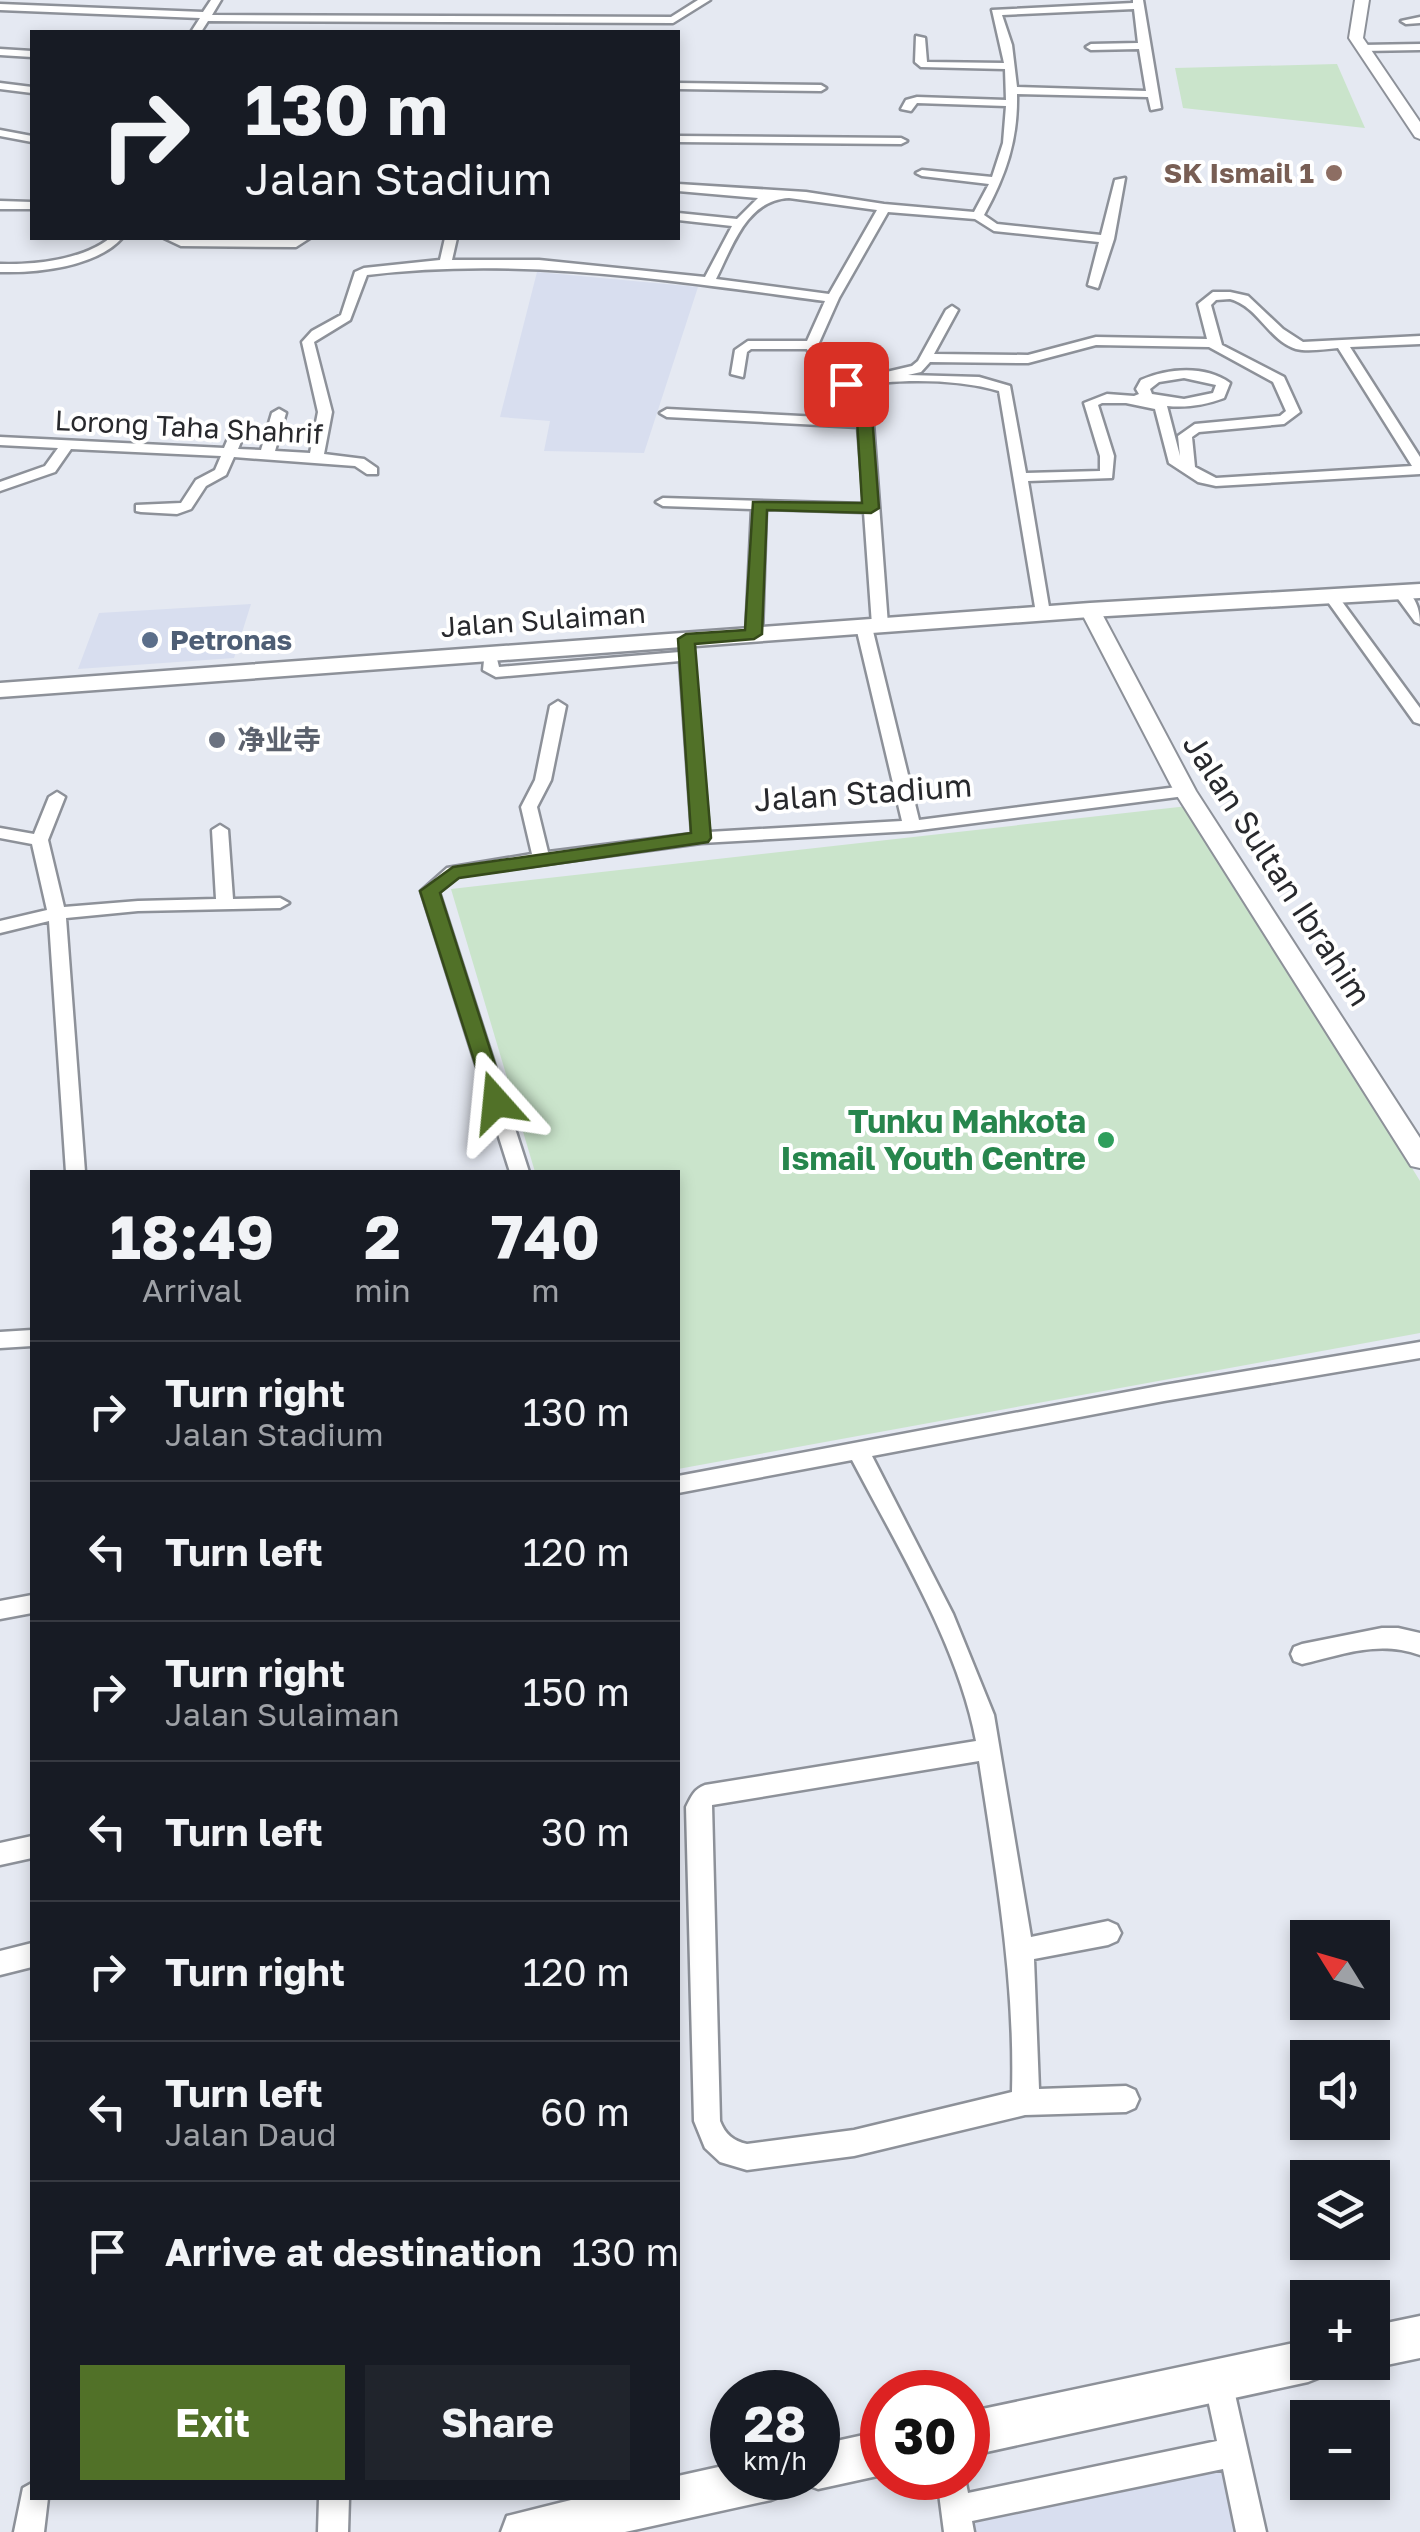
<!DOCTYPE html>
<meta charset="utf-8">
<style>
:root{--surface:#171b24;--page:#20242c;--text:#f1f3f6;--muted:#9ea1a6;--line:#363941;--accent:#517128}
body{margin:0;font-family:"Golos Text","Noto Sans SC",sans-serif;background:var(--page);color:var(--text);height:100vh;display:flex;flex-direction:column;font-size:38px;white-space:nowrap}
*{box-sizing:border-box;margin:0}
p{font-size:32px;color:var(--muted)}
.icon{flex:none;width:55px;height:55px;fill:none;stroke:currentColor;stroke-width:2;stroke-linecap:round;stroke-linejoin:round}
.map{position:relative;flex:1;overflow:hidden}
.side{position:absolute;left:30px;top:1170px;width:650px;height:1330px;display:flex;flex-direction:column;background:var(--surface);border-radius:0px;box-shadow:0 5px 15px #0003}
.side>*{flex:none}
.guide{position:absolute;left:30px;top:30px;width:650px;height:210px;border-radius:0px;box-shadow:0 5px 15px #0003;background:#171b24;color:var(--text);overflow:hidden}
.needle{width:65px;rotate:307deg}
.tools{position:absolute;left:1290px;top:1920px;display:grid;gap:20px}
.tools a{display:grid;place-items:center;width:100px;height:100px;border-radius:0px;background:var(--surface);box-shadow:0 5px 15px #0003;font-size:50px}
.speed{position:absolute;left:710px;top:2370px;display:flex;gap:20px;font-size:50px;font-weight:700;text-align:center}
.speed>*{display:grid;place-content:center;width:130px;height:130px;border-radius:50%;background:var(--surface);box-shadow:0 5px 15px #0003;line-height:1}
.speed small{font-size:25px;font-weight:400}
.speed .limit{border:15px solid #d22;background:#fff;color:#111}
.pin{position:absolute;display:grid;place-items:center;width:85px;height:85px;color:#fff;margin:-42px;border-radius:20px;box-shadow:0 5px 15px #0006}
.me{position:absolute;width:110px;margin:-55px;rotate:342deg;stroke-linejoin:round;filter:drop-shadow(0 0 8px #0008)}
.turn{display:flex;align-items:center;gap:35px;height:210px;padding:0 50px;font-size:45px}
.turn .icon{width:130px;height:130px;stroke-width:2.5}
.turn b{display:block;font-size:70px;line-height:85px}
.eta{display:flex;justify-content:space-evenly;align-items:center;height:170px;text-align:center}
.eta b{font-size:60px;font-weight:700;line-height:70px}
.button{display:flex;gap:20px;margin-top:auto;padding:20px 50px}
.button a{flex:1;height:115px;border-radius:0px;background:var(--accent);color:#fff;font-size:40px;font-weight:700;line-height:115px;text-align:center}
.button a+a{background:var(--page);color:var(--text)}
ul{padding:0;list-style:none}
li{display:flex;align-items:center;gap:30px;height:140px;padding:0 50px;border-top:2px solid var(--line)}
li div{flex:1}
li b{display:block;font-size:38px}
li em{font-style:normal}
.map>svg:first-child{display:block}
.built{fill:#d8deef}
.green{fill:#cae4cb}
.lines{fill:none;stroke-linecap:round;stroke-linejoin:round}
.street-casing{stroke:#8d9199;stroke-width:5}
.secondary-casing{stroke:#8d9199;stroke-width:4}
.primary-casing{stroke:#8d9199;stroke-width:5}
.street{fill:#fff;fill-rule:evenodd}
.secondary{fill:#fff;fill-rule:evenodd}
.primary{fill:#fff;fill-rule:evenodd}
.route{fill:#517128;stroke:#35491a;stroke-width:2.5}
.education-dot{fill:#8d6e63;stroke:#fff;stroke-width:4}
.service-dot{fill:#5c6f8a;stroke:#fff;stroke-width:4}
.worship-dot{fill:#6b7280;stroke:#fff;stroke-width:4}
.leisure-dot{fill:#2e9e5b;stroke:#fff;stroke-width:4}
.labels{text-anchor:middle;stroke-width:8;stroke-linejoin:round;paint-order:stroke}
.far-education-label{font-size:28px;font-weight:bold;fill:#785e54;stroke:#fff;text-anchor:end}
.far-street-label{font-size:28px;fill:#28292d;stroke:#fff}
.far-service-label{font-size:28px;font-weight:bold;fill:#4e5e75;stroke:#fff;text-anchor:start}
.far-worship-label{font-size:28px;font-weight:bold;fill:#5b616d;stroke:#fff;text-anchor:start}
.street-label{font-size:32px;fill:#28292d;stroke:#fff}
.leisure-label{font-size:32px;font-weight:bold;fill:#27864d;stroke:#fff;text-anchor:end}
</style>
<div class="map">
<svg width="1420" height="2532" viewBox="0 0 1420 2532">
<rect width="100%" height="100%" fill="#e5e9f2"/>
<path class="built" d="M537,272L698,287L644,453L544,451L550,421L500,417Z
M251,604L234,658L78,669L99,613Z
M1227,2463L1242,2532H969L967,2518Z"/>
<path class="green" d="M1337,64L1365,128L1183,108L1175,68Z
M1188,806L1420,1181V1333L678,1469V1172H535L451,889Z"/>
<g class="lines">
<g class="street-casing">
<path id="street" d="M211,0H221L212,15L671,17L698,0H710L673,23L208,21L201,32H191L200,18L0,10V4L203,12Z
M1133,0H1143L1161,108L1151,110L1148,97L1017,94C1018,140 1006,175 984,215L997,224L1101,235L1115,180L1125,178L1114,239L1098,288L1088,285L1099,242L994,231L975,219L888,212L839,298L818,345L825,358L848,381L912,366L918,361L946,310L952,306L958,310L934,354L1028,355L1096,337L1207,339L1198,304L1213,292H1230L1248,296L1283,329L1303,342L1420,336V344L1350,347L1420,457V474L1216,486L1198,482L1169,463L1155,409L1126,403H1102L1098,405L1114,456L1112,478L1028,481L1050,613L1043,617L1036,613L999,391C959,379 895,378 855,387L870,402L873,423L888,625L880,630L872,625L864,512L766,509L762,634L754,639L746,634L752,509L663,506L656,502L663,498L864,504L858,427L667,417L660,413L667,409L858,419L856,403L814,363L807,349H751L747,352L743,377L731,374L735,350L748,341H807L825,301C673,281 522,256 367,275L350,320L314,342L332,412L324,454L364,459L377,468V474H367L355,466L234,457L226,475L206,486L191,509L177,514L141,512L136,511V505L181,503L196,480L215,470L221,456L71,449L55,472L0,491V482L45,466L58,448L0,445V437L224,448L233,427L240,423L247,427L238,449L261,450L272,413L279,409L286,413L275,451L310,453L318,412L302,342L312,331L341,315L355,272L364,268L440,260L445,238H457L452,260H539L705,277L732,226L678,220V213L737,219L758,198L678,191V184L806,192L884,204L974,212L989,184L922,176L916,173L922,170L992,177L1003,143L1006,106L917,103L911,111L901,109L906,100L917,97L1006,100L1005,69L921,67L915,62L916,36L925,38L927,62L1004,63L992,10L1133,3ZM1134,9L1138,43L1091,44L1086,47L1091,50L1139,49L1146,91L1017,87L1012,45L1002,15ZM789,198L877,210L829,294L716,279C733,245 747,200 789,198ZM1230,299C1259,307 1268,340 1296,349C1308,352 1325,349 1338,348L1412,466L1216,478L1195,467L1192,437L1199,432L1284,424L1300,412L1284,377L1222,345L1211,305L1216,300ZM1096,345L1209,347L1273,382L1286,411L1280,416L1195,424L1178,436L1180,456L1167,406C1187,408 1205,405 1224,398L1230,383C1205,365 1168,368 1141,380L1136,389L1139,394L1134,396L1107,394L1084,403L1100,456V471L1026,473L1010,386L979,377L908,375L921,372L930,362L1028,363ZM1184,378L1216,385L1213,393L1184,399L1152,394L1150,389L1159,382Z
M1420,17V23L1406,24L1401,21Z
M1420,44V50L1362,51L1357,48L1362,45Z
M0,49L32,51V57L0,55Z
M0,83L32,87V93L0,89Z
M678,83L821,85L826,88L821,91L678,89Z
M0,130L32,136V142L0,136Z
M678,136L901,138L907,141L901,144L678,142Z
M0,201L32,202V209H0Z
M110,238H122C96,267 37,273 0,272V264C34,265 83,260 110,238Z
M164,238L293,239L310,238L296,247L181,246Z
M1400,588C1415,593 1420,609 1420,624L1415,622L1393,592Z
M1330,591L1335,592L1420,708V724L1414,722L1323,595Z
M864,622L872,627L919,820L1185,786L1193,791L1185,796L912,831L701,843L458,876L439,892L529,1172H510L421,891L447,868L532,854L521,807L535,780L550,706L558,701L566,706L551,780L537,807L548,852L692,834L680,661L496,677L483,670L485,651H495L499,667L680,652L682,643H692L709,832L902,821L856,627Z
M57,792L65,797L48,840L64,907L138,901L216,899L212,830L220,825L228,830L233,899L280,898L289,903L280,908L138,911L66,918L85,1172H66L49,921L0,933V921L47,910L32,844L0,838V828L34,834L49,797Z
M32,1330V1346L0,1348V1332Z
M1420,1342V1358L1164,1401L872,1456L953,1614L994,1715L1031,1937L1108,1921L1117,1925L1121,1933L1117,1941L1108,1945L1034,1959L1039,2089L1126,2086L1135,2090L1139,2099L1135,2108L1126,2112L1025,2115L854,2156L747,2170L720,2162L705,2148L694,2121L686,1807C691,1797 694,1789 705,1785L976,1741C958,1645 897,1546 852,1460L678,1493V1476L1164,1385ZM979,1761C996,1873 1015,1979 1012,2092L854,2130L747,2144C733,2141 725,2134 720,2121L712,1805Z
M32,1595V1613L0,1619V1601Z
M1382,1628H1398L1420,1633V1655C1379,1640 1344,1654 1302,1664L1294,1661L1291,1654L1294,1647L1302,1644Z
M32,1836V1858L0,1865V1843Z
M32,1943V1967L0,1975V1951Z
M1218,2367L1228,2371L1232,2381L1266,2532H1236L1223,2469L972,2521L974,2532H944L937,2478H965L968,2493L1217,2441L1204,2381L1208,2371Z
M32,2483V2498H48L44,2532H14L23,2488Z
M319,2498H349L348,2532H318Z"/>
</g>
<g class="secondary-casing">
<path id="secondary" d="M1355,0H1369L1363,38L1420,122V139L1415,137L1349,38Z
M1090,604L1100,610L1196,791L1420,1138V1168L1411,1166L1174,791L1080,610Z"/>
</g>
<g class="primary-casing">
<path id="primary" d="M1420,584V598L1090,617L0,697V683L1090,603Z
M1420,2316V2358L1372,2368L1358,2362H1372V2326Z
M1308,2340V2362H1329L1323,2376L1308,2382L968,2456V2412Z
M882,2431V2475L818,2489L802,2483L800,2478H818V2445Z
M732,2464V2478H793L787,2494L771,2500L625,2532H501L507,2516L579,2498H678V2476Z"/>
</g>
<use href="#street" class="street"/>
<use href="#secondary" class="secondary"/>
<use href="#primary" class="primary"/>
</g>
<path class="route" d="M841,381H851L871,402L879,508L871,513L767,510L762,634L754,639L695,644L711,838L708,842L459,878L440,893L507,1102L496,1109L489,1107L420,891L453,867L691,833L678,639L686,634L745,630L753,502L862,503L856,403L841,388Z"/>
<circle class="education-dot" cx="1334" cy="173" r="10"/>
<circle class="service-dot" cx="150" cy="640" r="10"/>
<circle class="worship-dot" cx="217" cy="740" r="10"/>
<circle class="leisure-dot" cx="1106" cy="1140" r="10"/>
<g class="labels">
<g class="far-education-label">
<text x="1314" y="183">SK Ismail 1</text>
</g>
<g class="far-street-label">
<text transform="translate(189 427) rotate(3)" y="10">Lorong Taha Shahrif</text>
<text transform="translate(543 620) rotate(-4)" y="10">Jalan Sulaiman</text>
</g>
<g class="far-service-label">
<text x="170" y="650">Petronas</text>
</g>
<g class="far-worship-label">
<text x="237" y="750">净业寺</text>
</g>
<g class="street-label">
<text transform="translate(863 793) rotate(-4)" y="11">Jalan Stadium</text>
<text transform="translate(1277 870) rotate(57)" y="11">Jalan Sultan Ibrahim</text>
</g>
<g class="leisure-label">
<text x="1086" y="1133">Tunku Mahkota<tspan x="1086" dy="37">Ismail Youth Centre</tspan></text>
</g>
</g>
</svg>
<div class="tools">
<a><svg class="needle" viewBox="-14 -14 28 28"><path d="M0-13l5 13h-10z" fill="#e53935"/><path d="M0 13l5-13h-10z" fill="#9ea1a6"/></svg></a>
<a><svg class="icon" aria-label="sound" viewBox="0 0 24 24"><path d="M4 9h4l5-4v14l-5-4H4zM17 9q2 3 0 6"/></svg></a>
<a><svg class="icon" aria-label="layers" viewBox="0 0 24 24"><path d="M12 4l9 5-9 5-9-5zM3 14l9 5 9-5"/></svg></a>
<a>+</a>
<a>−</a>
</div>
<div class="speed"><div>28<small>km/h</small></div><div class="limit">30</div></div>
<div class="pin" style="left:846px;top:384px;background:#d93025"><svg class="icon" aria-label="arrive" viewBox="0 0 24 24"><path d="M6 21V4h12l-3 4 3 4H6"/></svg></div>
<svg class="me" style="left:496px;top:1102px" viewBox="-20 -20 40 40"><path d="M0-17L14 15 0 8-14 15z" fill="#517128" stroke="#fff" stroke-width="4"/></svg>
<div class="guide">
<div class="turn"><svg class="icon" aria-label="right" viewBox="0 0 24 24"><path d="M7 20v-9h11M14 6l5 5-5 5"/></svg><div><b>130 m</b>Jalan Stadium</div></div>
</div>
<section class="side">
<div class="eta">
<div><b>18:49</b><p>Arrival</p></div>
<div><b>2</b><p>min</p></div>
<div><b>740</b><p>m</p></div>
</div>
<ul>
<li><svg class="icon" aria-label="right" viewBox="0 0 24 24"><path d="M7 20v-9h11M14 6l5 5-5 5"/></svg><div><b>Turn right</b><p>Jalan Stadium</p></div><em>130 m</em></li>
<li><svg class="icon" aria-label="left" viewBox="0 0 24 24"><path d="M17 20v-9H6M10 6l-5 5 5 5"/></svg><div><b>Turn left</b></div><em>120 m</em></li>
<li><svg class="icon" aria-label="right" viewBox="0 0 24 24"><path d="M7 20v-9h11M14 6l5 5-5 5"/></svg><div><b>Turn right</b><p>Jalan Sulaiman</p></div><em>150 m</em></li>
<li><svg class="icon" aria-label="left" viewBox="0 0 24 24"><path d="M17 20v-9H6M10 6l-5 5 5 5"/></svg><div><b>Turn left</b></div><em>30 m</em></li>
<li><svg class="icon" aria-label="right" viewBox="0 0 24 24"><path d="M7 20v-9h11M14 6l5 5-5 5"/></svg><div><b>Turn right</b></div><em>120 m</em></li>
<li><svg class="icon" aria-label="left" viewBox="0 0 24 24"><path d="M17 20v-9H6M10 6l-5 5 5 5"/></svg><div><b>Turn left</b><p>Jalan Daud</p></div><em>60 m</em></li>
<li><svg class="icon" aria-label="arrive" viewBox="0 0 24 24"><path d="M6 21V4h12l-3 4 3 4H6"/></svg><div><b>Arrive at destination</b></div><em>130 m</em></li>
</ul>
<div class="button"><a>Exit</a><a>Share</a></div>
</section>
</div>
